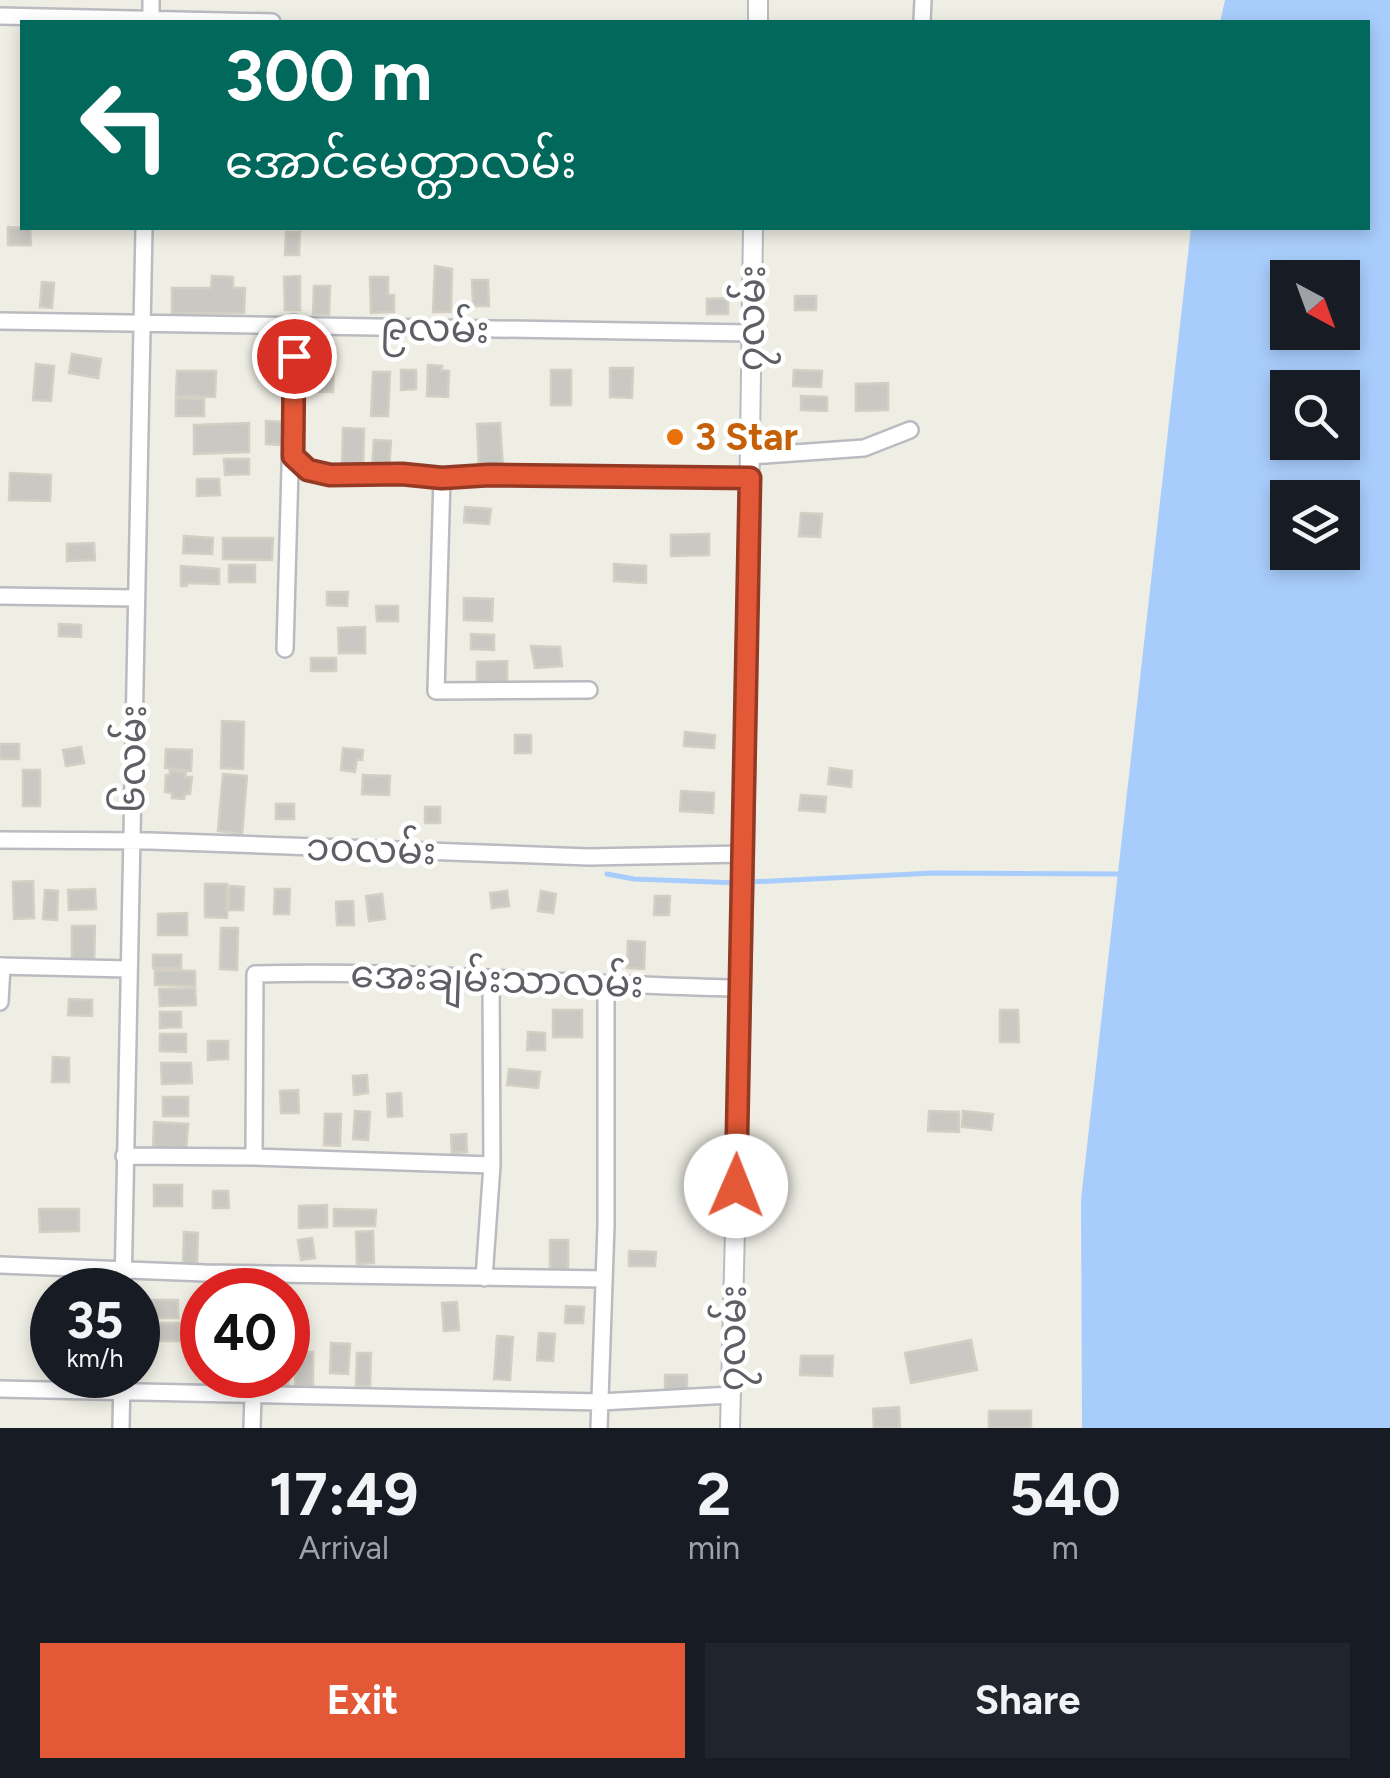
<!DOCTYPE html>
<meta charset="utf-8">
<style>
:root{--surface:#171b24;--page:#20242c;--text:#f1f3f6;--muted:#9ea1a6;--accent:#e35836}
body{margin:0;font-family:Figtree,"Noto Sans Myanmar",sans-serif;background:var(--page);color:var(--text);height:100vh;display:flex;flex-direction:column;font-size:38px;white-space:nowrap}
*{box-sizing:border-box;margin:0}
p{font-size:32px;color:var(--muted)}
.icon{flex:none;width:55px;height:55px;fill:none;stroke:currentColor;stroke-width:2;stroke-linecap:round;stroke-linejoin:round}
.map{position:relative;height:1428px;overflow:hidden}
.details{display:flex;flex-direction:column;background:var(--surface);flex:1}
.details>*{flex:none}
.hud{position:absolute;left:20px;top:20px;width:1350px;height:210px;border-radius:0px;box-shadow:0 5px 15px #0003;background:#00695c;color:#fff;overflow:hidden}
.needle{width:65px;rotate:139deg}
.tools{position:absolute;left:1270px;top:260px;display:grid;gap:20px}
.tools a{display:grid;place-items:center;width:90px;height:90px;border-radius:0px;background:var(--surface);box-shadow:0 5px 15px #0003;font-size:50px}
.speed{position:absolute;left:30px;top:1268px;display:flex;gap:20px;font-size:50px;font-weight:700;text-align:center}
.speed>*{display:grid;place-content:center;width:130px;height:130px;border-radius:50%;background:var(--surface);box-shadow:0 5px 15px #0003;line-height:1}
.speed small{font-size:25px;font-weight:400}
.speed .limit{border:15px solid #d22;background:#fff;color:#111}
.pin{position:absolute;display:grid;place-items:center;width:85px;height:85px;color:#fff;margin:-42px;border:5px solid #fff;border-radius:50%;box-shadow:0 2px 10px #0007}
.me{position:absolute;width:110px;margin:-55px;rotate:1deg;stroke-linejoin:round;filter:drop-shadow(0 0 8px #0008)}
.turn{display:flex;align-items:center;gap:35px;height:210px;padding:0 40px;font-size:45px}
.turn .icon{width:130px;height:130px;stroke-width:2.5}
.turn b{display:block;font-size:70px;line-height:85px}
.eta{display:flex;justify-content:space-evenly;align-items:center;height:170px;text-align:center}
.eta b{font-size:60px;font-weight:700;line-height:70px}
.cta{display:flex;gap:20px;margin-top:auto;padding:20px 40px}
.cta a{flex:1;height:115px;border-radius:0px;background:var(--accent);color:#fff;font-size:40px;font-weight:700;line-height:115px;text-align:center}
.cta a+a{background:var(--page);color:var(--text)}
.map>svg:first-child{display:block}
.water{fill:#a8cdfc;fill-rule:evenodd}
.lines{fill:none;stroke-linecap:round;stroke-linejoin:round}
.stream{stroke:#a8cdfc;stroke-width:5}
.building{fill:#cac8c2;stroke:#d3d0c3;stroke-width:2.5}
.minor-casing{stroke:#babbc0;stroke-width:20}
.tertiary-casing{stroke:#babbc0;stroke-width:22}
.minor{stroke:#fff;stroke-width:15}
.tertiary{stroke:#fff;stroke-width:18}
.route-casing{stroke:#943923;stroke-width:25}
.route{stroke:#e35836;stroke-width:18}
.food-dot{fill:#e8710a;stroke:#fff;stroke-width:4}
.labels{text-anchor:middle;stroke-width:9;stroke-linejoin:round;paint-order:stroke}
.street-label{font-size:38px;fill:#5d5f65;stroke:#fff}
.food-label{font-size:38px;font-weight:bold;fill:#c56008;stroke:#fff;text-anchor:start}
</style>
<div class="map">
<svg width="1390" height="1428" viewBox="0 0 1390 1428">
<rect width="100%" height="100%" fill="#efeee5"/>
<path class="water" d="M1225,0H1390V1428H1082L1081,1199L1191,228H1368V22H1220ZM1288,278H1342V332H1288ZM1288,388H1342V442H1288ZM1288,498H1342V552H1288Z"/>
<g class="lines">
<path class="stream" d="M607,874L634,879L739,883
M750,882L934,873L1123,874"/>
</g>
<path class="building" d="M8,227L30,228L31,245H8Z
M286,232H300L299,255H285Z
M435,266L452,269L451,312H433Z
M212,276L233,277V288H245L244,313H172V288H211Z
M300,276V310H285L284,277Z
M370,277H388V295H394V312L371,313Z
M472,280H488L489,306H473Z
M42,282L54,283L52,308L40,307Z
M314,286H330L329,315L313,314Z
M795,296H816V310H795Z
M728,298V314H707V299Z
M72,354L101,359L98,378L69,373Z
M36,364L54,366L51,401L33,400Z
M428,365L442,366L441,370L449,371L448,397L427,396Z
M610,368H633L632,398L610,397Z
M318,370H334L333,392H317Z
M401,370H416V389L401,390Z
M551,370H571V405H551Z
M794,370L822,371L821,387L793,386Z
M177,371H216L215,397L176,396Z
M373,372H390L388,416H371Z
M888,383V410L856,411V384Z
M801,396L827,397V411L801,410Z
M176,398L204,399V416H176Z
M266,421L282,422L281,445L266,444Z
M249,423V452L194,454V425Z
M500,423L503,467H479L477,424Z
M343,428L364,429L363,472L342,471Z
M374,440L391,441L389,469L372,468Z
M224,459H249V474L225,475Z
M10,473L51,475L50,501L9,500Z
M197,479H219L220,495L197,496Z
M465,507L491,509L489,524L464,522Z
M801,513L822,514L820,537L799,536Z
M709,534V555L671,556V535Z
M184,536L213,538L212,554L183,553Z
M223,538H273L272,560L223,559Z
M94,543L95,560L67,561V544Z
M614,564L646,566V583L614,581Z
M229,565H255V582H229Z
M181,566L219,569V584L187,583V586H181Z
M327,592H348L347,606L327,605Z
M464,598L493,599L492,621L464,620Z
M376,606H398V621H377Z
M59,624L81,625V637L59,636Z
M365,627V653H339L338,628Z
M471,634L494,635V650L471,649Z
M531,646L560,647L562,666L535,668Z
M311,658H336V671H311Z
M507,661V682H477V662Z
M222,721L244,722L243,769L221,768Z
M685,732L715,735L714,748L684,746Z
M515,735H531V753H515Z
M0,744H19V759H0Z
M81,747L84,763L66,766L63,750Z
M343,748L363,750L362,760L357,759L355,772L341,770Z
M166,749L192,750L191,771L165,768Z
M830,768L852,771L851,787L828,784Z
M23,770H40V806H23Z
M170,771L186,772L185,777H192L190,794H185L184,799L172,798V793L165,792L166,775H170Z
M223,774L247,776L242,834L218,831Z
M363,775L390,776L389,795L362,794Z
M681,791L714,793L713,813L680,811Z
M801,795L826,797L825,812L799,810Z
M276,804H294V819H276Z
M425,807H440V823H425Z
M33,881L34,918L14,919L13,882Z
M205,884H227V918L205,917Z
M230,886L244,887L243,910H228Z
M95,889L96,909L69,910L68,890Z
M275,889H290L289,914H274Z
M45,890L58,891L57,920L43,919Z
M507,891L509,906L492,908L490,893Z
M541,891L556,894L553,913L538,911Z
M382,894L385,919L369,921L366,896Z
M655,896H670L669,915H654Z
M353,901L354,925H337L336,902Z
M187,913V935H158V914Z
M72,926H95L94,965H72Z
M221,928H238L237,970L220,969Z
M628,941L645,942L644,969L627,968Z
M153,955H181V968H153Z
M155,970L195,971V986L155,985Z
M195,988L196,1005L160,1006L159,989Z
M69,999L92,1000V1016L68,1015Z
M553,1010H582V1037H553Z
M1000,1010H1018L1019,1042H1000Z
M160,1012H181V1027L160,1028Z
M528,1032L545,1033V1050H527Z
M160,1034H186V1052L160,1051Z
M208,1041H228V1059L208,1060Z
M53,1057L69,1058V1082H52Z
M161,1063H191L192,1083L162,1084Z
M509,1069L540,1072L538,1088L507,1085Z
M367,1075L368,1093L354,1095L353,1076Z
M298,1090L299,1113H281L280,1091Z
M401,1093L402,1116L388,1117L387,1094Z
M163,1097H188V1116H163Z
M355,1111L370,1112L368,1140L353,1139Z
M929,1111L959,1112V1132L928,1131Z
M963,1111L993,1114L991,1130L962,1127Z
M325,1114H341L340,1146L324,1145Z
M154,1122L188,1124L186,1154L153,1153Z
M466,1134L467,1152L452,1153L451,1135Z
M154,1185H182V1206H154Z
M213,1191H228L229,1208H213Z
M327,1205V1227L299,1228V1206Z
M39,1209H79V1231L40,1232Z
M334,1209L376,1210L375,1226H334Z
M373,1231L374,1263L357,1264L356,1232Z
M184,1232L198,1233L197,1264L183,1263Z
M312,1238L315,1258L301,1260L298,1240Z
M550,1240H568V1274L550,1273Z
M629,1251L656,1252L655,1266H629Z
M151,1300H178V1318H151Z
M457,1302L459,1330L444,1331L442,1303Z
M566,1306L584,1307L583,1323H565Z
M147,1323H180V1341H146Z
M539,1333L555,1334L553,1361L537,1360Z
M497,1336L513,1337L510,1380L494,1379Z
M971,1340L977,1370L911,1383L905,1353Z
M331,1343L350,1344L348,1374L330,1373Z
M288,1351L290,1352L288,1389L271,1388L272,1375H288Z
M296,1352H313V1387L295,1386Z
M357,1353H371L370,1386H356Z
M801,1356H833L832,1376L800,1375Z
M665,1375H687V1390H665Z
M899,1407L900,1428H874L873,1409Z
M989,1411H1031V1428H989Z"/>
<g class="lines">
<g class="minor-casing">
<path id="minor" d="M151,0V22
M0,16L272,22
M922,22L923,0
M0,321L751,333
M293,456L308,470L330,475L750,479
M750,456L864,448L910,430
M442,478L436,691L589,690
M0,596L135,598
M285,649L294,323
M0,840L150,841L589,857L743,854
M0,966L128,969
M0,1002L2,966
M124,1156L254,1157L492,1165
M254,1157L255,974C417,970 578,985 739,988
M0,1265L205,1273L604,1279
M484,1278L492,1165L491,979
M123,1290L144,228
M0,1389L600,1402L731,1395
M121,1428L122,1375
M252,1428L253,1395
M599,1428L606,1225V985"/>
</g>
<g class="tertiary-casing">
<path id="tertiary" d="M758,22V0
M730,1428L744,874L753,228"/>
</g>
<use href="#minor" class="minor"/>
<use href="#tertiary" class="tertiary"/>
</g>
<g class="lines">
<g class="route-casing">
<path id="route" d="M294,356L293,456L308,470L330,475L402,474L442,478L489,475L750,478L736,1186"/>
</g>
<use href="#route" class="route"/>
</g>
<circle class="food-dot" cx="675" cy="437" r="10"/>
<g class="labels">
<g class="street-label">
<text transform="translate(751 318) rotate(-89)" y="13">၇လမ်း</text>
<text transform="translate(435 328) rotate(2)" y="13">၉လမ်း</text>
<text transform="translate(132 759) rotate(-89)" y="13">၆လမ်း</text>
<text transform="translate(371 849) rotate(2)" y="13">၁၀လမ်း</text>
<text transform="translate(497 979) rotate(2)" y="13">အေးချမ်းသာလမ်း</text>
<text transform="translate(732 1338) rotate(-89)" y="13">၇လမ်း</text>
</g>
<g class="food-label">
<text x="695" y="450">3 Star</text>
</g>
</g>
</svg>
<div class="tools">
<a><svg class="needle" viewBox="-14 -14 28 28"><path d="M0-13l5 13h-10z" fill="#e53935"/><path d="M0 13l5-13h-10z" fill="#9ea1a6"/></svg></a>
<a><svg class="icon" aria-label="search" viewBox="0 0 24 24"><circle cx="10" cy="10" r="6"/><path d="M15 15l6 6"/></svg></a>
<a><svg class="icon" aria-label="layers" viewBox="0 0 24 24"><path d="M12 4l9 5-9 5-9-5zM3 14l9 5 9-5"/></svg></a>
</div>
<div class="speed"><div>35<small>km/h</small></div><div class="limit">40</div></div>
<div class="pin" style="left:294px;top:356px;background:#d93025"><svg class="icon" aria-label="arrive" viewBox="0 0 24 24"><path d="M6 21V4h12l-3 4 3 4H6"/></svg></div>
<svg class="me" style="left:736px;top:1186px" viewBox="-20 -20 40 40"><circle r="19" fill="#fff"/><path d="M0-13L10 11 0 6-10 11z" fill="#e35836"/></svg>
<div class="hud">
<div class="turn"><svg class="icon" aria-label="left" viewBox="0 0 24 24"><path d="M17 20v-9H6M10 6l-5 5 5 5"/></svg><div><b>300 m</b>အောင်မေတ္တာလမ်း</div></div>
</div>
</div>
<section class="details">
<div class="eta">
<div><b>17:49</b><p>Arrival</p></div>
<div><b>2</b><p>min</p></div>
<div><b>540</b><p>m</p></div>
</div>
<div class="cta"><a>Exit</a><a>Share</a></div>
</section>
